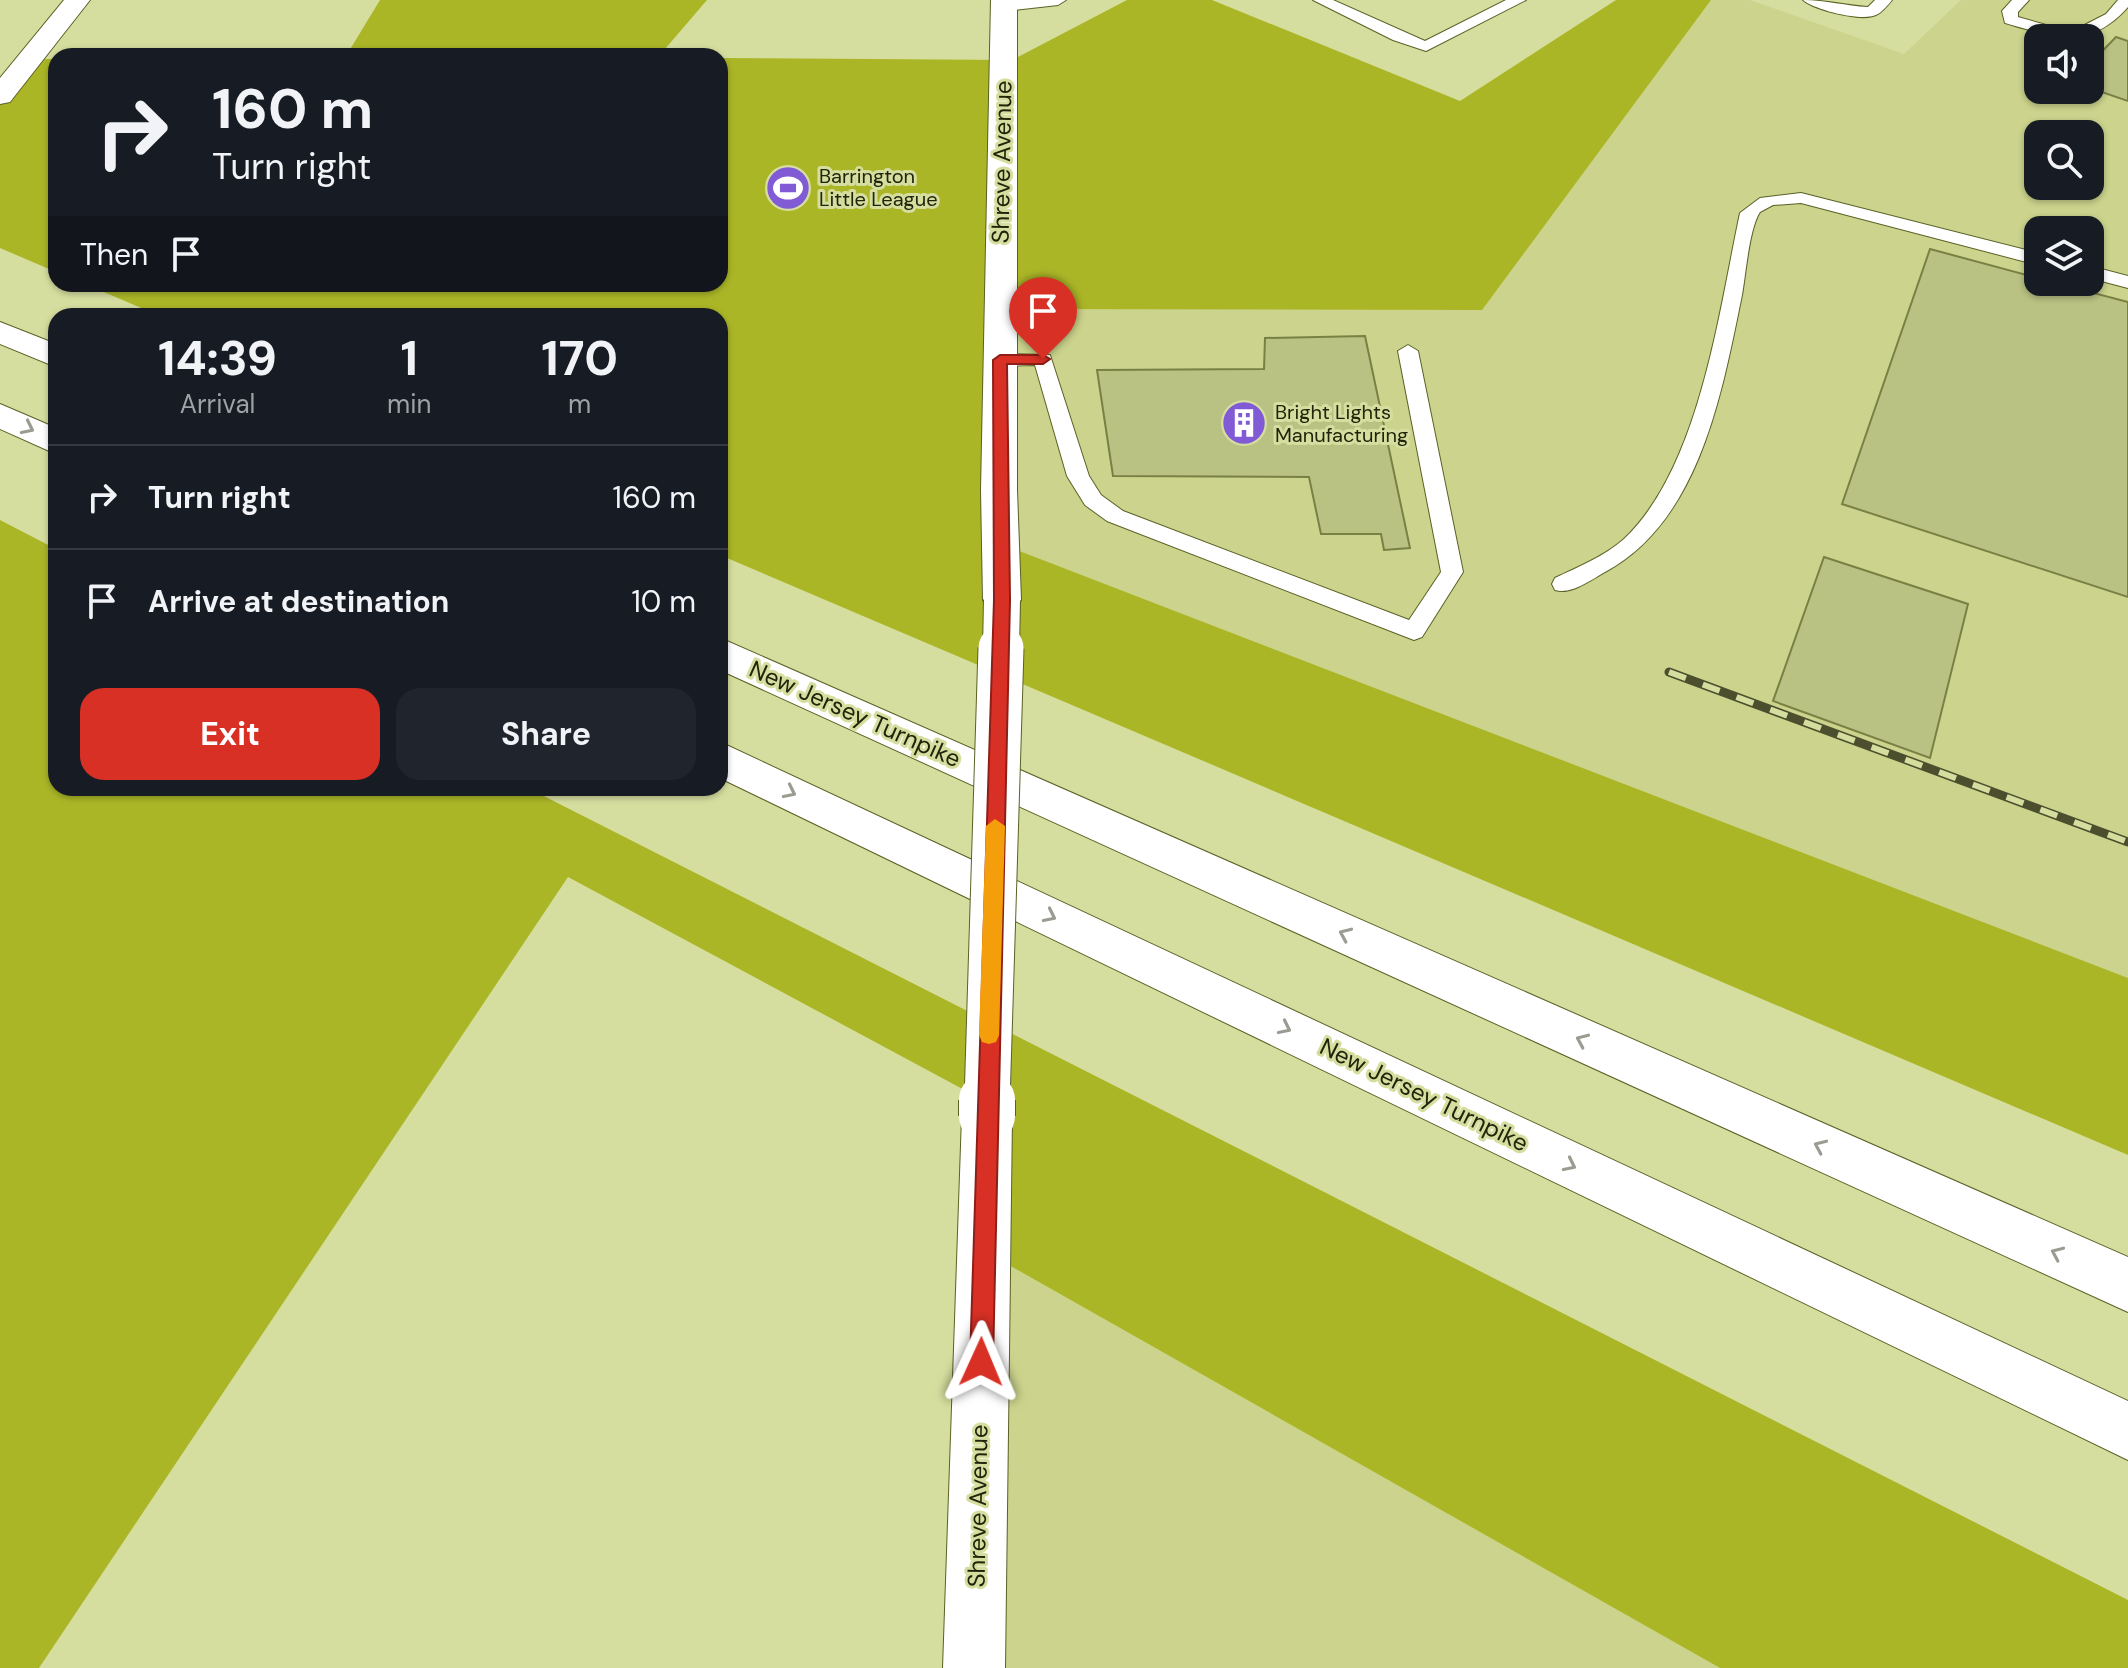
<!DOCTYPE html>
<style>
:root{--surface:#171b24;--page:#20242c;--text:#f1f3f6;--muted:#9ea1a6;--line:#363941;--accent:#d93025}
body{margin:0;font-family:"DM Sans",sans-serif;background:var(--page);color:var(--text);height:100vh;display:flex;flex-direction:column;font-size:30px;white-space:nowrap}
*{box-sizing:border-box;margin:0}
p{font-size:26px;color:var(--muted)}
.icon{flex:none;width:44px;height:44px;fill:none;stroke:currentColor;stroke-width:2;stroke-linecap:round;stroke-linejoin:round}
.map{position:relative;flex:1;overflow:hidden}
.sheet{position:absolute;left:48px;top:308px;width:680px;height:488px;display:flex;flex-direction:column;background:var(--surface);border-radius:24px;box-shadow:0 2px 6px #0004}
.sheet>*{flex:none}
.guide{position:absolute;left:48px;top:48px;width:680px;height:244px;border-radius:24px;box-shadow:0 2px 6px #0004;background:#171b24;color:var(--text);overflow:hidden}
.tools{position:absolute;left:2024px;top:24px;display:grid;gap:16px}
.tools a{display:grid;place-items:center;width:80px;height:80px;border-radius:16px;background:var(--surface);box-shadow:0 2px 6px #0004;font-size:40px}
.pin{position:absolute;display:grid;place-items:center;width:68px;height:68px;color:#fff;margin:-82px -34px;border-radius:50% 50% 50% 0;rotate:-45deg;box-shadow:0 0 8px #0007}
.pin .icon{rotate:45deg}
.me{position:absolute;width:88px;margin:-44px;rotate:1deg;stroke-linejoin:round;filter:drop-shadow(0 0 6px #0008)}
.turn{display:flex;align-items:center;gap:28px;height:168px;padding:0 32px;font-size:36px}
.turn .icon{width:104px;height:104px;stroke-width:2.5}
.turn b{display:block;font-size:56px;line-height:68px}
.then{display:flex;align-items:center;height:76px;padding:0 32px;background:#0003;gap:16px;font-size:30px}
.eta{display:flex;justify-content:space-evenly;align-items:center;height:136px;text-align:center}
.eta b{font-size:48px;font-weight:700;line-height:56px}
.action{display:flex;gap:16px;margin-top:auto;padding:16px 32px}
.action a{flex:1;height:92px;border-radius:24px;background:var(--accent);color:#fff;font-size:32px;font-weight:700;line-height:92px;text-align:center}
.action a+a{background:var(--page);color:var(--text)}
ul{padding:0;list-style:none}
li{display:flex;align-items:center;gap:24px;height:104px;padding:0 32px;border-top:2px solid var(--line)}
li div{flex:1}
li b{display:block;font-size:30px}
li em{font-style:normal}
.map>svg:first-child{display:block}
.built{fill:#cbd38c;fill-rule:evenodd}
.green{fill:#abb627}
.building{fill:#b9c183;stroke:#798044;stroke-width:2}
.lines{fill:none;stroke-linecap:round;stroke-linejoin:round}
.service-casing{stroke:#5b6125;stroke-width:2}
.minor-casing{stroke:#5b6125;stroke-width:2}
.motorway-casing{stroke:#5b6125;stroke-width:2}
.service{fill:#fff;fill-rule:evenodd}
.minor{fill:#fff;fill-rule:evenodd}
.motorway{fill:#fff;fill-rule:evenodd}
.rail-casing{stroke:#4b4f2d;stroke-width:9}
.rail{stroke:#d6de9f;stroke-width:6;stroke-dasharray:18;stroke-linecap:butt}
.minor-bridge-far2-casing{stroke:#5b6125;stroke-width:38;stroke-linecap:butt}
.minor-bridge-far1-casing{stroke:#5b6125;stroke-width:47;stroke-linecap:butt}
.minor-bridge-casing{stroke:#5b6125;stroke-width:58;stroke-linecap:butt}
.minor-bridge-far2{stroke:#fff;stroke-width:36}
.minor-bridge-far1{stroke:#fff;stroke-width:45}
.minor-bridge{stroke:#fff;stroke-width:56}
.oneway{stroke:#9b9c91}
.route{fill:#d93025;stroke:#8d1f18;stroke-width:2}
.slow{fill:#f59e0b}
.labels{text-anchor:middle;stroke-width:6;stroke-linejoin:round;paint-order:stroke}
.far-poi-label{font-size:20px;fill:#21240b;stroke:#d6de9f;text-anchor:start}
.street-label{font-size:24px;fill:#21240b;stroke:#d6de9f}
</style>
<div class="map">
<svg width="2128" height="1668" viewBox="0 0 2128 1668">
<rect width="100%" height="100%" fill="#d6de9f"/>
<path class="built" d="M1711,0H1750L1904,54L1961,0H2128V978L993,542L1001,309H1482ZM2038,38H2090V90H2038ZM2038,134H2090V186H2038ZM2038,230H2090V282H2038Z
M993,1256L1720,1668H983Z"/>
<path class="green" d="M380,0H707L659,56H317H346Z
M1127,0H1212L1460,101L1616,0H1711L1482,310L1001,309L993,541L2128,978V1155L720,555V316H160L85,284H720V58L1012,60Z
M26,59H56V272L0,248V87Z
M0,520L56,549V788H528L2128,1600V1668H1720L993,1256L983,1100L568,877L39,1668H0Z"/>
<path class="building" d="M2116,37L2128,41V101L2090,88V64Z
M1930,249L2038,278V282H2052L2128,302V597L1842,504Z
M1365,336L1410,548L1384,550L1381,534H1321L1309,477L1113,476L1097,370L1264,369L1265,338Z
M1824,557L1968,604L1930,758L1773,701Z"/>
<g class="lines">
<g class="service-casing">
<path id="service" d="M1017,0H1066L1058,5L1004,11L996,6L999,3Z
M1313,0H1333L1425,41L1506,0H1526L1426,51L1393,40Z
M1803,0C1826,0 1846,6 1868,7L1875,0H1892C1888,5 1883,11 1878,14C1864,23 1815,10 1803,0Z
M2012,0H2029L2018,12V17L2071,32L2106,14L2118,0H2128V7C2089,51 2054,37 2005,23L2002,11Z
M1801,193L2038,253V265L1801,203L1773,205L1760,212C1749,229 1746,273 1742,295C1722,392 1700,521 1605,572C1591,580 1571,595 1555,590L1552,584L1555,578C1578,567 1605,556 1624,539C1700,467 1719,311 1740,213L1760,198Z
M2090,266L2128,276V288L2090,278Z
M1408,345L1418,351L1463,572L1422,637L1414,640L1107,521L1085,505L1067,476L1035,365L1000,366L990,360L1000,354L1050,355L1089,476L1101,495L1123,511L1409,620L1441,572L1398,351Z"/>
</g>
<g class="minor-casing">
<path id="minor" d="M64,0H90L10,102L0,104V78Z
M991,0H1017V490L1021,600L1016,610L1002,614L988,610L983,600L981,490Z
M987,1092L1005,1099L1012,1116L1005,1668H943L962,1116L969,1099Z"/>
</g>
<g class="motorway-casing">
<path id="motorway" d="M0,322L56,344V367L0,344Z
M0,404L56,428V454L0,429Z
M720,638L2128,1257V1312L720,670Z
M720,742L2128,1401V1460L720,778Z"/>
</g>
<use href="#service" class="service"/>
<use href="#minor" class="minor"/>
<use href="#motorway" class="motorway"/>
<g class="rail-casing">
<path id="rail" d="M1669,672L2128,842"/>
</g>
<use href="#rail" class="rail"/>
<g class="minor-bridge-far2-casing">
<path id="minor-bridge-far2" d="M1001,650L1002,600"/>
</g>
<g class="minor-bridge-far1-casing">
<path id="minor-bridge-far1" d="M987,1102L1001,648"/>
</g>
<g class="minor-bridge-casing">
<path id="minor-bridge" d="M987,1116V1100"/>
</g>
<use href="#minor-bridge-far2" class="minor-bridge-far2"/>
<use href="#minor-bridge-far1" class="minor-bridge-far1"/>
<use href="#minor-bridge" class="minor-bridge"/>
</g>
<defs><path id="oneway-chevron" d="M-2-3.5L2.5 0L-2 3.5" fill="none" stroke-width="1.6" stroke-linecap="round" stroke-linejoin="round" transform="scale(2)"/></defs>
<g class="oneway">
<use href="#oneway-chevron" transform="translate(28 428) rotate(26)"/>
<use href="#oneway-chevron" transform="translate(790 792) rotate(26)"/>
<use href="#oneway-chevron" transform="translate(1050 916) rotate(26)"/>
<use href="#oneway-chevron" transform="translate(1345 934) rotate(-156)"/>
<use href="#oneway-chevron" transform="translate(1285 1028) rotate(26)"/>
<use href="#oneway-chevron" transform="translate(1582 1040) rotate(-156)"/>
<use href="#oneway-chevron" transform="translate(1820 1146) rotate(-156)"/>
<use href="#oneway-chevron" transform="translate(1570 1165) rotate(26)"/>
<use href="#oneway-chevron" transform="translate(2057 1253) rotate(-156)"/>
</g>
<path class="route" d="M1000,355H1043L1050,359L1043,364H1007L1010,600L993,1362L989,1370L981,1373L973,1370L970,1362L994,600L993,360Z"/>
<path class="slow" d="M995,819L1005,826L999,1035L996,1042L989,1044L982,1042L979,1035L986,826Z"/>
<defs>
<g id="stadium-disc" transform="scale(2.3)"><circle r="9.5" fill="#805bd5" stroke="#d6de9f"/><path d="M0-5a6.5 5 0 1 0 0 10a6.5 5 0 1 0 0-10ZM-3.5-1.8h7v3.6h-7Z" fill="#fff"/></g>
<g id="building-disc" transform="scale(2.3)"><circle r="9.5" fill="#805bd5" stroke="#d6de9f"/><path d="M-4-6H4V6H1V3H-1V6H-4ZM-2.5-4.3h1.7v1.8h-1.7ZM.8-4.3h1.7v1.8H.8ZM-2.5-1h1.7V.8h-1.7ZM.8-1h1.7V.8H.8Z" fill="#fff"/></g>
</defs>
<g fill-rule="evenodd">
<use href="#stadium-disc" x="788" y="188"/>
<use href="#building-disc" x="1244" y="423"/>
</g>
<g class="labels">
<g class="far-poi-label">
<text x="819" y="183">Barrington<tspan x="819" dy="23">Little League</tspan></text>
<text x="1275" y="419">Bright Lights<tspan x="1275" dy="23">Manufacturing</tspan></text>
</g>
<g class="street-label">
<text transform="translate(1002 162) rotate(-89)" y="8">Shreve Avenue</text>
<text transform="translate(855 714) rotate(24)" y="8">New Jersey Turnpike</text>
<text transform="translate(1424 1095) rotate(26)" y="8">New Jersey Turnpike</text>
<text transform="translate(978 1506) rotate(-89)" y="8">Shreve Avenue</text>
</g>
</g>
</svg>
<div class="tools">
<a><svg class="icon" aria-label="sound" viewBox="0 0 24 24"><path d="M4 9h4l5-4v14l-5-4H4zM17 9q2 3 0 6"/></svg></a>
<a><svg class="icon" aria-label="search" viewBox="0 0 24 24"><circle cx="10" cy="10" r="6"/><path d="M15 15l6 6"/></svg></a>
<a><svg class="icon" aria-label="layers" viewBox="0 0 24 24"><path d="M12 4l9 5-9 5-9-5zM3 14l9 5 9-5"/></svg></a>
</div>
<div class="pin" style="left:1043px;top:359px;background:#d93025"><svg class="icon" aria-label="arrive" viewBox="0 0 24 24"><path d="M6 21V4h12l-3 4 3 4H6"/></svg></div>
<svg class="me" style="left:981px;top:1362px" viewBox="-20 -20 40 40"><path d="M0-17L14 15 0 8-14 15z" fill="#d93025" stroke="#fff" stroke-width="4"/></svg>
<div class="guide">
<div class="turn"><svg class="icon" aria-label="right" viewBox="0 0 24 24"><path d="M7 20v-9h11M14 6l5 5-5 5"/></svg><div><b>160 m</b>Turn right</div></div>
<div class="then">Then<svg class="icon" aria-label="arrive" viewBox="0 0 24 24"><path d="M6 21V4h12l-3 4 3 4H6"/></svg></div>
</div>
<section class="sheet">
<div class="eta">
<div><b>14:39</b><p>Arrival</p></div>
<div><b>1</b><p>min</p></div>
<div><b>170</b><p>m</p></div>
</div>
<ul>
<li><svg class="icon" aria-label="right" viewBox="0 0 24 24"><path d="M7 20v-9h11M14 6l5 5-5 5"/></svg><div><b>Turn right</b></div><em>160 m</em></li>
<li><svg class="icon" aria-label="arrive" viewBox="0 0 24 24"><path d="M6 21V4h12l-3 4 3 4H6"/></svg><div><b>Arrive at destination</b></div><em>10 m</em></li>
</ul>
<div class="action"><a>Exit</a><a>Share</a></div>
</section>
</div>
